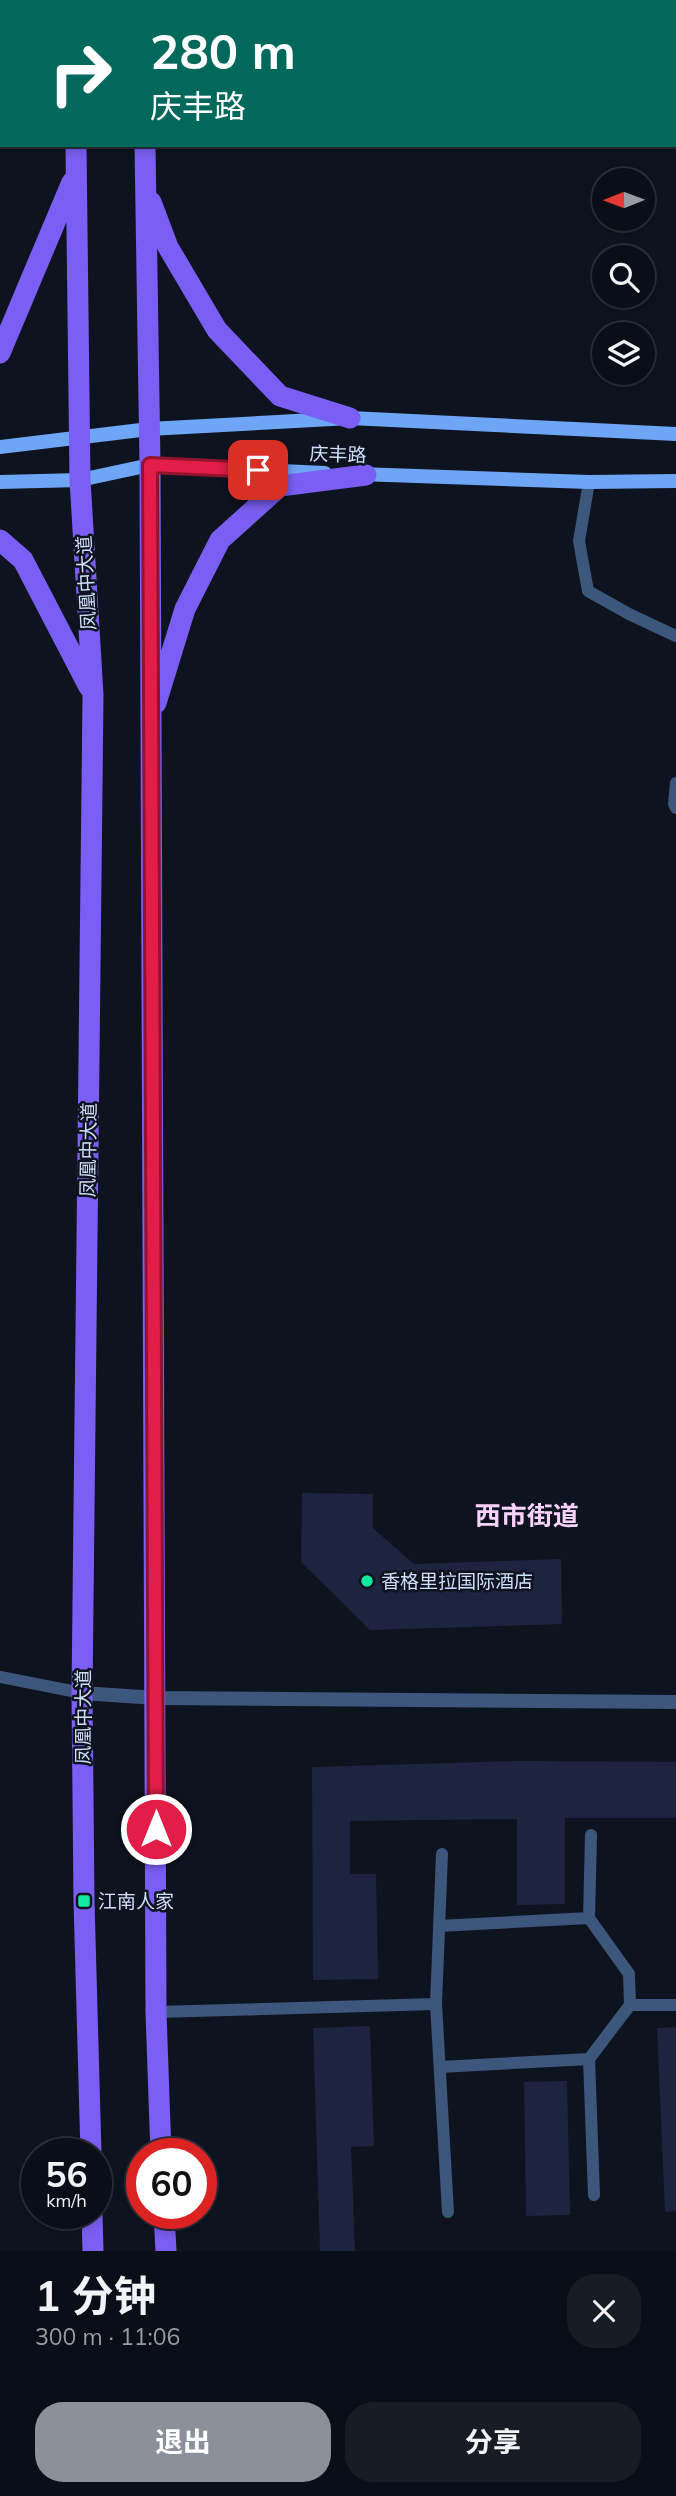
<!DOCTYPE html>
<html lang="zh">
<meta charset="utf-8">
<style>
:root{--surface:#0a0e18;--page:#181c25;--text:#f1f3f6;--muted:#999ca2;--line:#2a2e37;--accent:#8c9099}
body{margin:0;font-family:Mulish,"Noto Sans SC",sans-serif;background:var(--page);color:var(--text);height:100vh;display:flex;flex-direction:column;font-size:26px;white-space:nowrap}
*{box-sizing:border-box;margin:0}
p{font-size:23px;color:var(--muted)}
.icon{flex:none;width:38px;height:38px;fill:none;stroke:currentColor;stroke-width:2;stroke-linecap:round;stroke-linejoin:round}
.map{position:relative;height:2251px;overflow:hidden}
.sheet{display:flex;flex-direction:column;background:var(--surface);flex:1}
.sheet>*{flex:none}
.banner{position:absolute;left:0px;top:0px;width:677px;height:147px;box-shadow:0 4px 10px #0003,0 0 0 2px var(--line);background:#00695c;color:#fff;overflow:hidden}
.needle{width:46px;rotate:269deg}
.buttons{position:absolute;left:592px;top:168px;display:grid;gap:14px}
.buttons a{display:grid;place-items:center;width:63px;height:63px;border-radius:50%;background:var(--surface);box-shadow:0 4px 10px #0003,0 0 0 2px var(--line);font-size:35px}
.speed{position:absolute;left:21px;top:2138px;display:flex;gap:14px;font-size:35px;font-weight:700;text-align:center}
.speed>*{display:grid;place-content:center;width:91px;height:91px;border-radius:50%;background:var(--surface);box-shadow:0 4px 10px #0003,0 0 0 2px var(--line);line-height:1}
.speed small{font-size:18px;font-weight:400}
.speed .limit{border:10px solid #d22;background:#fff;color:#111}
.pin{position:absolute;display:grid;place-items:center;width:60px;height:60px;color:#fff;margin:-30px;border-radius:14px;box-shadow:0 4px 10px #0006}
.me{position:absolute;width:77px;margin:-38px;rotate:0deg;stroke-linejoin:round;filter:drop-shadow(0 0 5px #0008)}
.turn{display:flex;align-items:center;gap:24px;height:147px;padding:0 35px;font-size:32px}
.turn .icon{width:91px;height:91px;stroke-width:2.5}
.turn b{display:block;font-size:49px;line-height:60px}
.round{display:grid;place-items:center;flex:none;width:74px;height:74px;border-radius:28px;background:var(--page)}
.summary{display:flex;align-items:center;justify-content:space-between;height:119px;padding:0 35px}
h1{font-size:42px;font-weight:700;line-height:52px}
.cta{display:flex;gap:14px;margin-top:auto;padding:14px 35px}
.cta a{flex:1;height:80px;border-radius:28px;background:var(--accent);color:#fff;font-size:28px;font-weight:700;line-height:80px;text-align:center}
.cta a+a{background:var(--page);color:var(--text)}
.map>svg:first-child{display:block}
.building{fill:#1c2440}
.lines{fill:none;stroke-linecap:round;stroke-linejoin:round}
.service{stroke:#3d567c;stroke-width:12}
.minor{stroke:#3d567c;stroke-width:14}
.secondary{stroke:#6ea6f5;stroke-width:14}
.primary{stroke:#7b5ff4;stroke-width:21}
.route-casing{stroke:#92132f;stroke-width:18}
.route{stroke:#e11d48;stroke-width:12}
.poi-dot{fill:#10e99f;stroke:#0e1320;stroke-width:2.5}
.labels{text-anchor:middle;stroke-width:5;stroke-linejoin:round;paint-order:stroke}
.street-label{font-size:19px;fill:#d0dffc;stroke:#0e1320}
.poi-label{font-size:19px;fill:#d0dffc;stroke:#0e1320;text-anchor:start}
.district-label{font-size:26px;font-weight:bold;fill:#f9d2fc;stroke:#0e1320}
</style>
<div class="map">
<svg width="676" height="2251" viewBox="0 0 676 2251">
<rect width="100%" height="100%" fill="#0e1320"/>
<path class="building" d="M302,1493L373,1494V1528L414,1564L561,1559L562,1624L370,1630L301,1562Z
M517,1761L676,1762V1818H565V1904L517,1905V1819L350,1821V1874H376L378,1979L313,1980L312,1767Z
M370,2026L374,2146L351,2147L355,2251H320L313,2028Z
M676,2027V2211L665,2212L657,2028Z
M567,2081L570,2215L526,2216L524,2082Z"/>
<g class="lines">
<path class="service" d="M589,482L579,541L588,591L629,614L676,636
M676,783L674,804L676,808
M0,1677L82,1693
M442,1854L436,2004L448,2212
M589,1918L591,1835
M439,1926L589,1918L629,1974L630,2005L589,2059L440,2067
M630,2005H676
M156,2012L436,2004
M589,2059L594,2195"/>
<path class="minor" d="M82,1693L156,1698L676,1702"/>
<path class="secondary" d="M0,447L149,429L350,418L676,434
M359,474L589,482L676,481
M0,482L80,480L150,465L325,473"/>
<path class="primary" d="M144,0V2
M81,2V0
M76,145L80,480L93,695L82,1693L84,1901L91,2154
M145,145L150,465L156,2012L161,2154
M151,202L168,247L217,330L280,396L350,418
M0,353L72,182
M0,540L23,560L89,687
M156,703L185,609L220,540L280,486L366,475
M92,2214L93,2251
M164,2214L166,2251"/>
</g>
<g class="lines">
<g class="route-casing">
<path id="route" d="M156,1829L150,465L258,470"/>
</g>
<use href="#route" class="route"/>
</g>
<g class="poi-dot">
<circle cx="367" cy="1581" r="7"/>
<rect x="77" y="1894" width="14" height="14" rx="3.5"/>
</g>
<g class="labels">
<g class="street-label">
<text transform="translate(338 454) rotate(2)" y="7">庆丰路</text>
<text transform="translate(86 583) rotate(-93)" y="7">凤凰中大道</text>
<text transform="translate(88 1150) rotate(-89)" y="7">凤凰中大道</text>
<text transform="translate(83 1717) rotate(-90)" y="7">凤凰中大道</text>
</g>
<g class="poi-label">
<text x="381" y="1588">香格里拉国际酒店</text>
<text x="98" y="1908">江南人家</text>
</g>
<g class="district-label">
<text x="527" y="1525">西市街道</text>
</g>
</g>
</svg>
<div class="buttons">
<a><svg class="needle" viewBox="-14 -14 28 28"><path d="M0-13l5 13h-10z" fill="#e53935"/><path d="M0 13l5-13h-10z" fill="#999ca2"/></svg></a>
<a><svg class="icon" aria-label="search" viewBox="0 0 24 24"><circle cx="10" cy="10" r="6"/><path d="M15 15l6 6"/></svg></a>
<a><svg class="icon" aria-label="layers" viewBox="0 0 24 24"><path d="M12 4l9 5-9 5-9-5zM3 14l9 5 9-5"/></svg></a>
</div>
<div class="speed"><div>56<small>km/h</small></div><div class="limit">60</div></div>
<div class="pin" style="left:258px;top:470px;background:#d93025"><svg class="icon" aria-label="arrive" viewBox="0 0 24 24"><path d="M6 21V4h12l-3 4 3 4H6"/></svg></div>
<svg class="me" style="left:156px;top:1829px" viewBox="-20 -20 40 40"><circle r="17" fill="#e11d48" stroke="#fff" stroke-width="3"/><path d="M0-11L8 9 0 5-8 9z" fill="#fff"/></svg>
<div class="banner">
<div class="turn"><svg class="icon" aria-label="right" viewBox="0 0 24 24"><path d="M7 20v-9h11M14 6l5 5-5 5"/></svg><div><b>280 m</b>庆丰路</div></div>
</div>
</div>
<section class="sheet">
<div class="summary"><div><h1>1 分钟</h1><p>300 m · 11:06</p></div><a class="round"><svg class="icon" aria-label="close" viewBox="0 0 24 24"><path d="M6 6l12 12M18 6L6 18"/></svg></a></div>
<div class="cta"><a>退出</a><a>分享</a></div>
</section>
